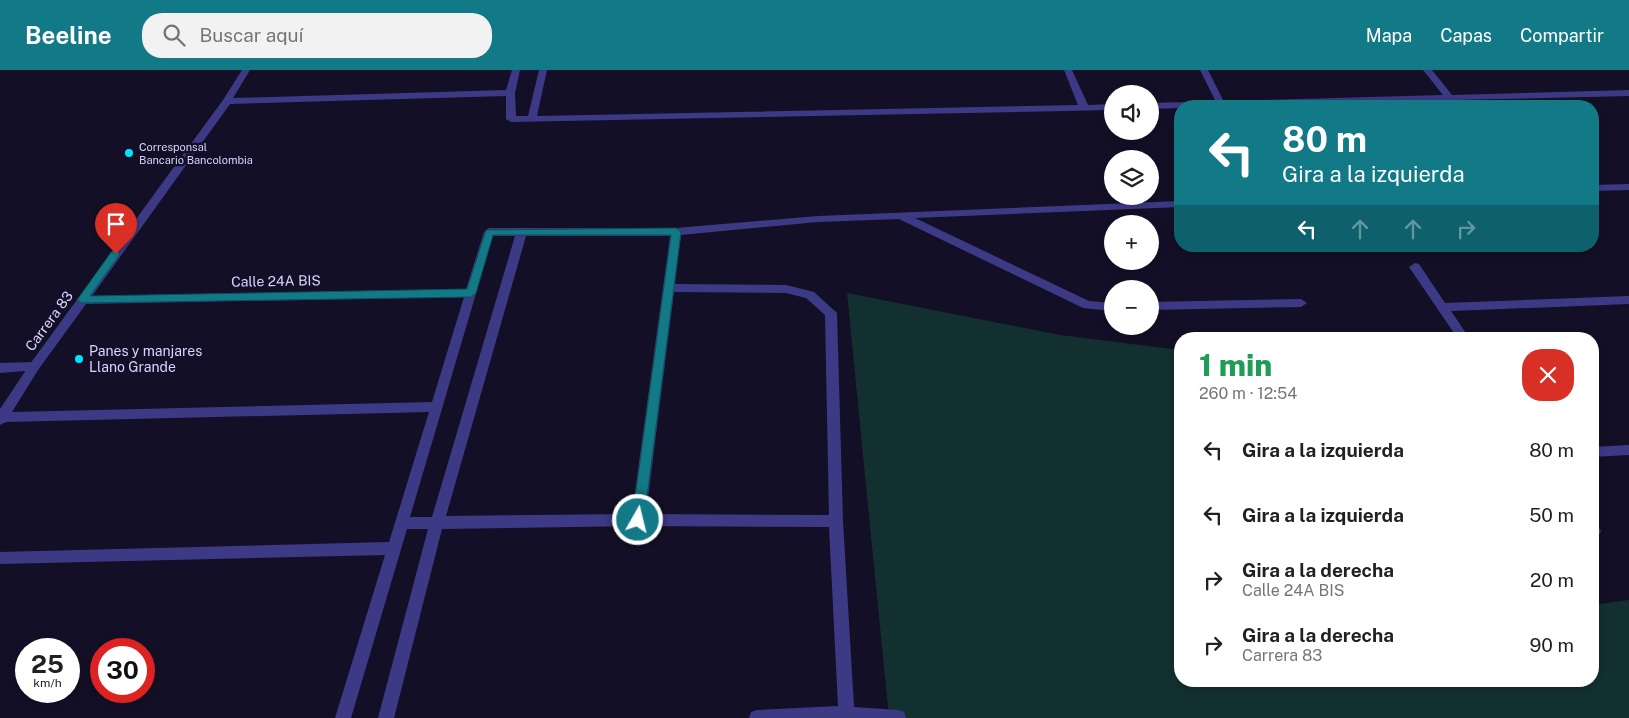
<!DOCTYPE html>
<html lang="es">
<meta charset="utf-8">
<style>
:root{--surface:#fff;--page:#f2f2f2;--text:#202124;--muted:#757577;--accent:#127987}
body{margin:0;font-family:"Public Sans",sans-serif;background:var(--page);color:var(--text);height:100vh;display:flex;flex-direction:column;font-size:19px;white-space:nowrap}
*{box-sizing:border-box;margin:0}
p{font-size:16px;color:var(--muted)}
.icon{flex:none;width:28px;height:28px;fill:none;stroke:currentColor;stroke-width:2;stroke-linecap:round;stroke-linejoin:round}
.map{position:relative;flex:1;overflow:hidden}
.side{position:absolute;left:1174px;top:262px;width:425px;height:355px;display:flex;flex-direction:column;background:var(--surface);border-radius:20px;box-shadow:0 2px 8px #0003}
.side>*{flex:none}
.guide{position:absolute;left:1174px;top:30px;width:425px;height:152px;border-radius:20px;box-shadow:0 2px 8px #0003;background:#127987;color:#fff;overflow:hidden}
.fabs{position:absolute;left:1104px;top:15px;display:grid;gap:10px}
.fabs a{display:grid;place-items:center;width:55px;height:55px;border-radius:50%;background:var(--surface);box-shadow:0 2px 8px #0003;font-size:25px}
.speed{position:absolute;left:15px;top:568px;display:flex;gap:10px;font-size:25px;font-weight:700;text-align:center}
.speed>*{display:grid;place-content:center;width:65px;height:65px;border-radius:50%;background:var(--surface);box-shadow:0 2px 8px #0003;line-height:1}
.speed small{font-size:12px;font-weight:400}
.speed .limit{border:8px solid #d22;background:#fff;color:#111}
.pin{position:absolute;display:grid;place-items:center;width:42px;height:42px;color:#fff;margin:-51px -21px;border-radius:50% 50% 50% 0;rotate:-45deg;box-shadow:0 0 5px #0007}
.pin .icon{rotate:45deg}
.me{position:absolute;width:55px;margin:-28px;rotate:8deg;stroke-linejoin:round;filter:drop-shadow(0 0 4px #0008)}
.turn{display:flex;align-items:center;gap:18px;height:105px;padding:0 25px;font-size:22px}
.turn .icon{width:65px;height:65px;stroke-width:2.5}
.turn b{display:block;font-size:35px;line-height:42px}
.lanes{display:flex;align-items:center;height:48px;padding:0 25px;background:#0003;justify-content:center;gap:25px;direction:ltr}
.lanes .off{opacity:.35}
.round{display:grid;place-items:center;flex:none;width:52px;height:52px;border-radius:20px;background:var(--page)}
.head{display:flex;align-items:center;justify-content:space-between;height:85px;padding:0 25px}
h1{font-size:30px;font-weight:800;line-height:38px;color:#1e9e55}
ul{padding:0;list-style:none}
li{display:flex;align-items:center;gap:15px;height:65px;padding:0 25px}
li div{flex:1}
li b{display:block;font-size:19px}
li em{font-style:normal}
header{display:flex;align-items:center;gap:30px;box-sizing:border-box;height:70px;padding:0 25px;background:var(--accent);color:#fff}
header strong{font-size:24px}
nav{display:flex;gap:28px;margin-inline-start:auto;font-size:18px}
.search{width:350px;height:45px;background:var(--page);display:flex;align-items:center;gap:12px;box-sizing:border-box;padding:0 18px;border-radius:20px;color:var(--muted);font-size:19px}
.map>svg:first-child{display:block}
.green{fill:#12302f}
.lines{fill:none;stroke-linecap:round;stroke-linejoin:round}
.lane{fill:#3d3a85;fill-rule:evenodd}
.street{fill:#3d3a85;fill-rule:evenodd}
.route{fill:#127987;stroke:#0c4f58}
.poi-dot{fill:#00e5ff;stroke:#130f26;stroke-width:2}
.labels{text-anchor:middle;stroke-width:5;stroke-linejoin:round;paint-order:stroke}
.far-poi-label{font-size:11px;fill:#d9d4ff;stroke:#130f26;text-anchor:start}
.street-label{font-size:14px;fill:#d9d4ff;stroke:#130f26}
.poi-label{font-size:14px;fill:#d9d4ff;stroke:#130f26;text-anchor:start}
</style>
<header>
<strong>Beeline</strong>
<div class="search"><svg class="icon" aria-label="search" viewBox="0 0 24 24"><circle cx="10" cy="10" r="6"/><path d="M15 15l6 6"/></svg>Buscar aquí</div>
<nav><a>Mapa</a><a>Capas</a><a>Compartir</a></nav>
</header>
<div class="map">
<svg width="1629" height="648" viewBox="0 0 1629 648">
<rect width="100%" height="100%" fill="#130f26"/>
<path class="green" d="M847,223L1060,265L1180,280V611H1592L1593,535L1629,530V648H889Z"/>
<g class="lines">
<path class="lane" d="M1200,0H1208L1226,36H1218Z
M34,292L38,294L40,297L38,300L0,303V293Z"/>
<path class="street" d="M242,0H250L233,28L506,20L512,0H520L515,23L516,46H528L539,0H547L537,46L1078,35L1064,0H1072L1088,35L1112,34V40L511,52L506,49V26L230,34L92,226L466,219L484,162L489,158H676L818,146L1180,131V137L915,148L1089,231L1112,233V241L1083,238L899,149L818,152L681,165L675,214L786,215L814,222L837,243L843,451L854,637L898,640L904,642L906,648H749L751,642L757,640L838,636L829,457L638,456L442,459L394,648H378L428,459H407L351,648H335L385,485L0,494V482L389,472L429,342L6,352L0,355V339L30,294L223,30ZM493,166H515L432,447H410ZM526,166H670L632,444L446,446ZM674,222L786,223L806,228L825,245L829,445L646,444ZM464,227L432,332L12,342L38,300L86,234Z
M1423,0H1432L1452,25L1629,20V26L1456,30L1460,36H1451L1447,31L1180,36V38L1150,39V33L1443,25Z
M1629,114V120L1592,121V115Z
M1415,193L1419,194L1445,233L1629,226V234L1451,241L1470,269H1458L1409,197Z
M1301,229L1307,233L1301,237L1150,240V232Z
M1629,375V385L1592,387V377Z
M1592,453L1597,455L1601,461L1599,465L1594,467Z"/>
</g>
<path class="route" d="M676,158L681,162L644,450L638,455L632,450L671,165H493L476,223L471,227L82,233L77,230L112,181L116,180L120,184L90,226L467,219L486,160Z"/>
<g class="poi-dot">
<circle cx="129" cy="83" r="5"/>
<circle cx="79" cy="289" r="5"/>
</g>
<g class="labels">
<g class="far-poi-label">
<text x="139" y="81">Corresponsal<tspan x="139" dy="13">Bancario Bancolombia</tspan></text>
</g>
<g class="street-label">
<text transform="translate(276 211) rotate(-1)" y="5">Calle 24A BIS</text>
<text transform="translate(49 251) rotate(-54)" y="5">Carrera 83</text>
</g>
<g class="poi-label">
<text x="89" y="286">Panes y manjares<tspan x="89" dy="16">Llano Grande</tspan></text>
</g>
</g>
</svg>
<div class="fabs">
<a><svg class="icon" aria-label="sound" viewBox="0 0 24 24"><path d="M4 9h4l5-4v14l-5-4H4zM17 9q2 3 0 6"/></svg></a>
<a><svg class="icon" aria-label="layers" viewBox="0 0 24 24"><path d="M12 4l9 5-9 5-9-5zM3 14l9 5 9-5"/></svg></a>
<a>+</a>
<a>−</a>
</div>
<div class="speed"><div>25<small>km/h</small></div><div class="limit">30</div></div>
<div class="pin" style="left:116px;top:184px;background:#d93025"><svg class="icon" aria-label="arrive" viewBox="0 0 24 24"><path d="M6 21V4h12l-3 4 3 4H6"/></svg></div>
<svg class="me" style="left:638px;top:450px" viewBox="-20 -20 40 40"><circle r="17" fill="#127987" stroke="#fff" stroke-width="3"/><path d="M0-11L8 9 0 5-8 9z" fill="#fff"/></svg>
<div class="guide">
<div class="turn"><svg class="icon" aria-label="left" viewBox="0 0 24 24"><path d="M17 20v-9H6M10 6l-5 5 5 5"/></svg><div><b>80 m</b>Gira a la izquierda</div></div>
<div class="lanes"><svg class="icon" aria-label="left" viewBox="0 0 24 24"><path d="M17 20v-9H6M10 6l-5 5 5 5"/></svg><svg class="icon off" aria-label="ahead" viewBox="0 0 24 24"><path d="M12 20V5M6 11l6-6 6 6"/></svg><svg class="icon off" aria-label="ahead" viewBox="0 0 24 24"><path d="M12 20V5M6 11l6-6 6 6"/></svg><svg class="icon off" aria-label="right" viewBox="0 0 24 24"><path d="M7 20v-9h11M14 6l5 5-5 5"/></svg></div>
</div>
<section class="side">
<div class="head"><div><h1>1 min</h1><p>260 m · 12:54</p></div><a class="round" style="background:#d93025;color:#fff"><svg class="icon" aria-label="close" viewBox="0 0 24 24"><path d="M6 6l12 12M18 6L6 18"/></svg></a></div>
<ul>
<li><svg class="icon" aria-label="left" viewBox="0 0 24 24"><path d="M17 20v-9H6M10 6l-5 5 5 5"/></svg><div><b>Gira a la izquierda</b></div><em>80 m</em></li>
<li><svg class="icon" aria-label="left" viewBox="0 0 24 24"><path d="M17 20v-9H6M10 6l-5 5 5 5"/></svg><div><b>Gira a la izquierda</b></div><em>50 m</em></li>
<li><svg class="icon" aria-label="right" viewBox="0 0 24 24"><path d="M7 20v-9h11M14 6l5 5-5 5"/></svg><div><b>Gira a la derecha</b><p>Calle 24A BIS</p></div><em>20 m</em></li>
<li><svg class="icon" aria-label="right" viewBox="0 0 24 24"><path d="M7 20v-9h11M14 6l5 5-5 5"/></svg><div><b>Gira a la derecha</b><p>Carrera 83</p></div><em>90 m</em></li>
</ul>
</section>
</div>
